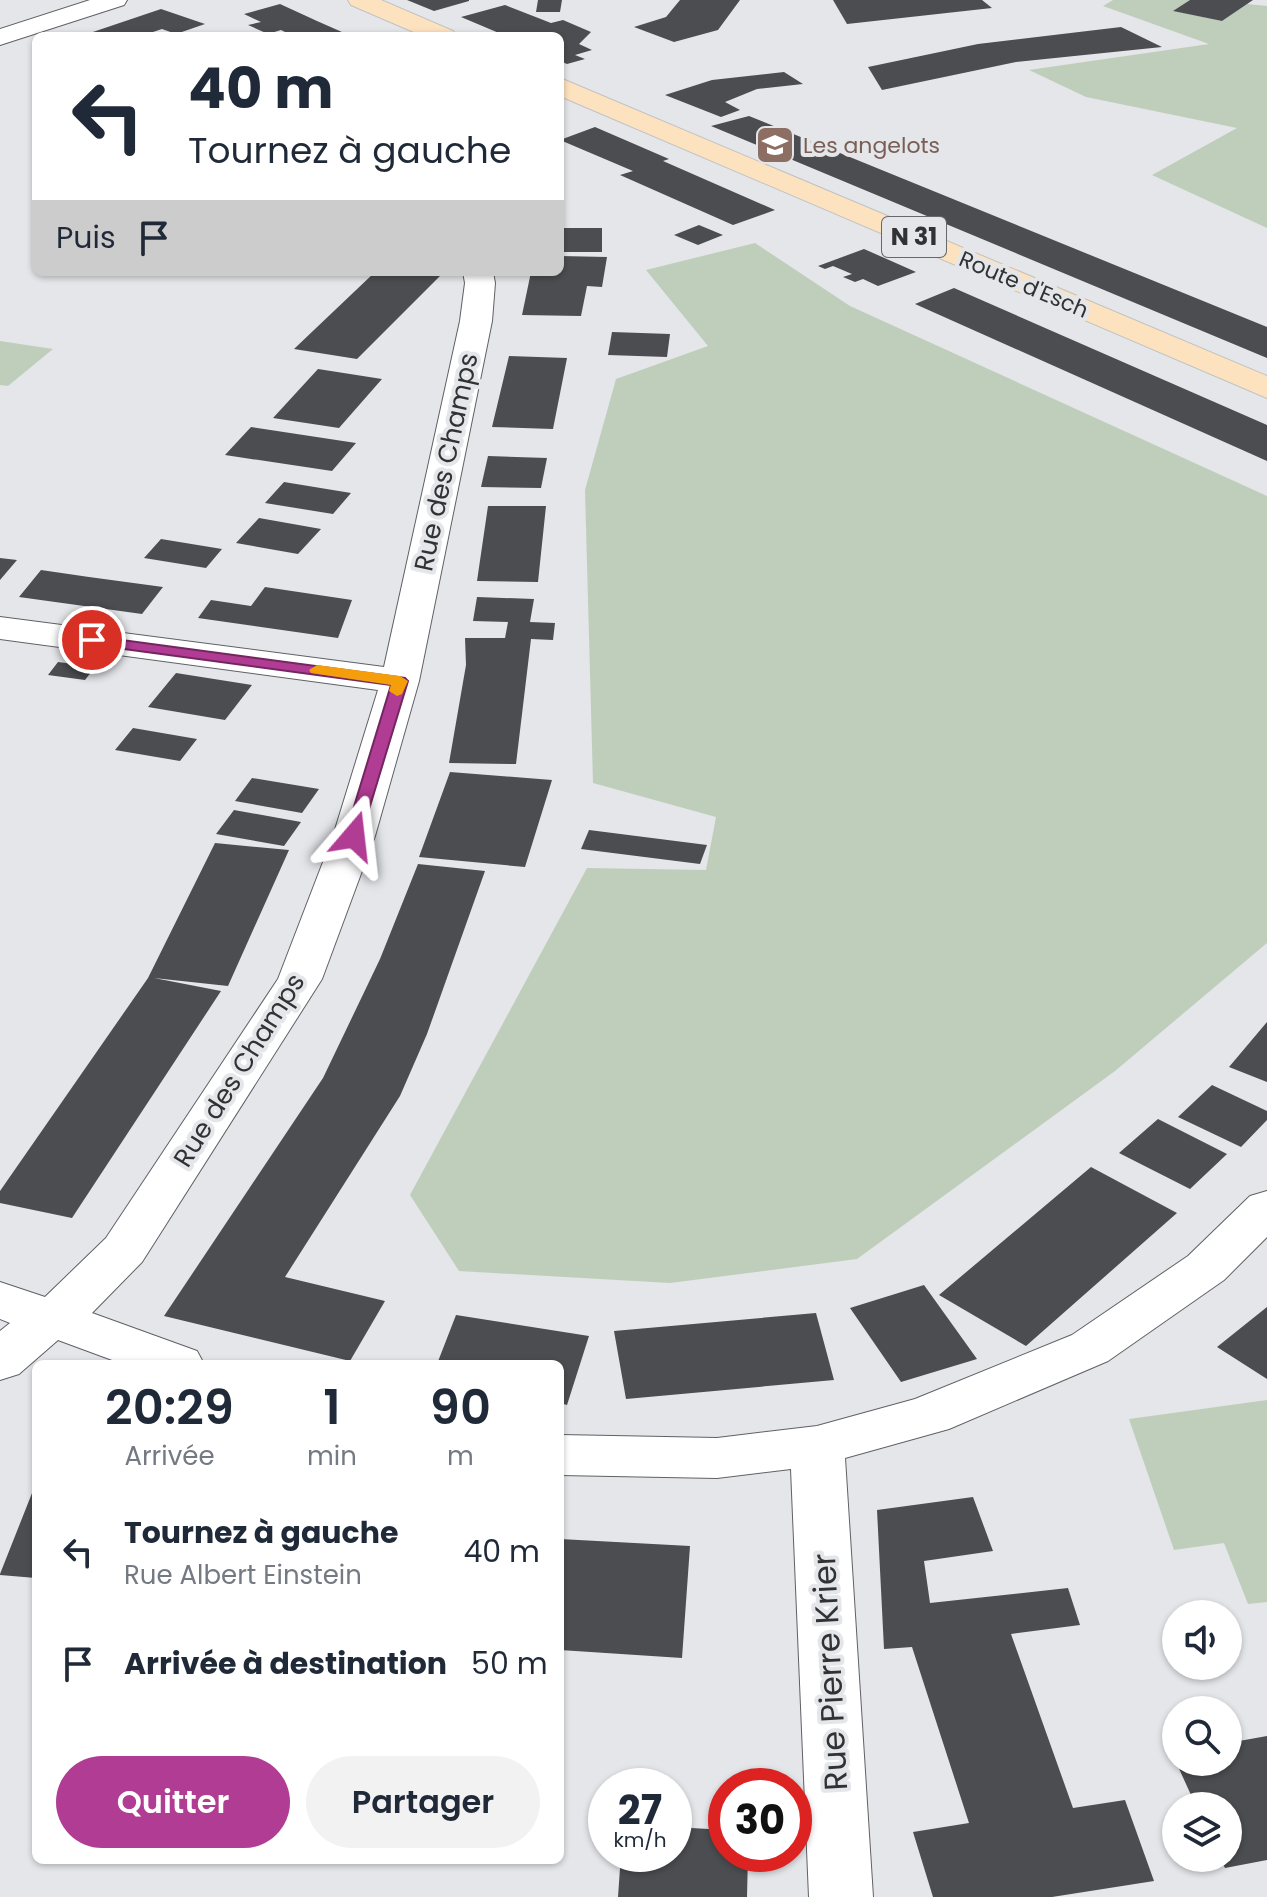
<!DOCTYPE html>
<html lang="fr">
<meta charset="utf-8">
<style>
:root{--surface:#fff;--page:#f2f2f3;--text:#1f2937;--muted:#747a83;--accent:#b13c94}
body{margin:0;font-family:Poppins,sans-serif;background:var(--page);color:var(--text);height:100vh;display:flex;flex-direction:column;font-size:30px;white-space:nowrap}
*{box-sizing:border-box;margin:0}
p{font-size:26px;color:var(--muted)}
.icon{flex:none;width:44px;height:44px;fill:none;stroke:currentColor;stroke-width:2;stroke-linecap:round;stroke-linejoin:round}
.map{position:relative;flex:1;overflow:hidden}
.details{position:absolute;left:32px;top:1360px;width:532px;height:504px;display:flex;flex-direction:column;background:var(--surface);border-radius:12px;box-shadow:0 2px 6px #0004}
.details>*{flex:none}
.top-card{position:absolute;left:32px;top:32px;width:532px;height:244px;border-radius:12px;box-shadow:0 2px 6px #0004;background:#fff;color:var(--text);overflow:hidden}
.controls{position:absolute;left:1162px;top:1600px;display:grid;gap:16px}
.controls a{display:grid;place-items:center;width:80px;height:80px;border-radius:50%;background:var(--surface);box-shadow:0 2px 6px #0004;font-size:40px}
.speed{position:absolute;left:588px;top:1768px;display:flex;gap:16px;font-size:40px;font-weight:700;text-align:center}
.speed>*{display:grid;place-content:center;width:104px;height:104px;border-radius:50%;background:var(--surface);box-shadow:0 2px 6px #0004;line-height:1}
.speed small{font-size:20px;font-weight:400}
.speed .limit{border:12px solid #d22;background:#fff;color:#111}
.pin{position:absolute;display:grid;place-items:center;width:68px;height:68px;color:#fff;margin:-34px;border:4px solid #fff;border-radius:50%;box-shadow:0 2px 8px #0007}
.me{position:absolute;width:88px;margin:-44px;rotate:17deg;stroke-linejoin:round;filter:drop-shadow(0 0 6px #0008)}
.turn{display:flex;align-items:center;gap:28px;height:168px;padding:0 24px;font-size:36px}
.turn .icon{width:104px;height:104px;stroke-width:2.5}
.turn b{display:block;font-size:56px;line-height:68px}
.then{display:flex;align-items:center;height:76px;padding:0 24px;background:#0003;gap:16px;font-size:30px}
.eta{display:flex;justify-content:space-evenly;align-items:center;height:136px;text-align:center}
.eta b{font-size:48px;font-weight:600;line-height:56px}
.action{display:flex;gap:16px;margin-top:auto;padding:16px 24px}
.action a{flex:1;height:92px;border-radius:48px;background:var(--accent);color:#fff;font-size:32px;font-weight:600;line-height:92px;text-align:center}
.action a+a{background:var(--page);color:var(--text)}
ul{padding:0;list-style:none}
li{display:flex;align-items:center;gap:24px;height:112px;padding:0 24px}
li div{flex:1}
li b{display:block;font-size:30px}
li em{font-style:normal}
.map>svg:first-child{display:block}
.green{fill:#bfceba}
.building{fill:#4b4d50}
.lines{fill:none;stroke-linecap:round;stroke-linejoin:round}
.minor-casing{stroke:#5f6165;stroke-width:2}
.primary-casing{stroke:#c1c2c2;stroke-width:2}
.minor{fill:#fff;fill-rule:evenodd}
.primary{fill:#fde2bf;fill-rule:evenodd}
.route{fill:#b13c94;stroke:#732760;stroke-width:2}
.slow{fill:#f59e0b}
.labels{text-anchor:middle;stroke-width:8;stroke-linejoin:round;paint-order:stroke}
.far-education-label{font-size:22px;fill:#785e54;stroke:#e4e6ea;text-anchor:start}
.far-street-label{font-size:22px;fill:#303233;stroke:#e4e6ea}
.shield{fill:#e4e6ea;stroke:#66686a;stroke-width:2}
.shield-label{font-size:24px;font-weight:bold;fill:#303233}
.street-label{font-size:26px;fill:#303233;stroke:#e4e6ea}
.near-street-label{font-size:32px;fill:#303233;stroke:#e4e6ea}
</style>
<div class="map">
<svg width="1267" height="1897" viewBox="0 0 1267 1897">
<rect width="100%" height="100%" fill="#e4e6ea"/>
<path class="green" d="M1113,0H1190L1174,11L1222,21L1247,4L1267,6V228L1152,175L1237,128L1086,97L1029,70L1209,44L1103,6Z
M755,243L850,306L1267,496V943L1115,1071L857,1259L670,1283L459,1271L410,1195L587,868L706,870L716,817L593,783L585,490L616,379L708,346L646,270Z
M0,341L53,349L8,386L0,385Z
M1267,1400V1602L1248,1604L1224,1543L1174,1550L1129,1419Z"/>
<path class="building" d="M407,0H469V1L434,11Z
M538,0H562L560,12H536Z
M680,0H740L718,30L674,42L634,27L666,17Z
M833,0H982L992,8L847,24Z
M1190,0H1253L1222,21L1173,11Z
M280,4L317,21L351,36H293L281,30L268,34L248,25L261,22L244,14Z
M505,5L551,23L563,20L591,32L579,44L592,50L575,55L585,59L567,64L560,61V36H506L461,17Z
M161,9L205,24L176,34L162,29L141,36H81Z
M1121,27L1162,47L1016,62L882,90L868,67L978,44Z
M784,72L803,84L757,89L725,102L740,110L721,117L665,95L712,80Z
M749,116L1267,327V358L711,126Z
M595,127L669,159L663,161L775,210L733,225L620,175L633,171L560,140Z
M699,225L723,235L698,245L674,235Z
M560,228H602V252H560Z
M864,249L889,260L916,272L878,286L863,279L855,282L843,277L852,274L833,266L825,269L818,266Z
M560,256L607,257L602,287L587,286L581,316L522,315L531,272H560Z
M375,272H444L357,359L294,349Z
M954,288L1267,425V461L915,304Z
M612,332L670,334L667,357L608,355Z
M509,356L567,358L553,429L492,427Z
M318,369L382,379L339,428L273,418Z
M251,427L356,443L332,471L225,455Z
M488,456L547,458L541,488L481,487Z
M284,482L351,493L333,514L265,503Z
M488,506H546L538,582L477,581Z
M259,518L321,529L298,554L236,543Z
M161,539L222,549L206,568L144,558Z
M0,558L17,560L0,580Z
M41,570L89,577L163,587L142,614L19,597Z
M265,587L352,600L338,638L198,618L211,600L251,606Z
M477,597L534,599L530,622L555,623L553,640L531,639L516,764L449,763L466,665L465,638H505L508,622L473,621Z
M58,662L95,667L85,680L48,675Z
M176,673L252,685L225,720L148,707Z
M133,728L197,739L180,761L115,750Z
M450,772L552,780L525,867L419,857Z
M252,778L319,789L302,813L235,801Z
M234,810L301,822L284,846L216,834Z
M589,830L707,845L700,864L581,849Z
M215,843L289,850L228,986L154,978L221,991L72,1218L0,1203V1191L148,978Z
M418,864L485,871L427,1034L400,1096L285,1277L385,1301L350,1361L164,1316L323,1078L380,959Z
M1267,1022V1082L1229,1067Z
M1212,1085L1267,1111V1120L1241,1147L1178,1117Z
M1158,1119L1227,1154L1190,1189L1119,1153Z
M1091,1167L1177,1213L1026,1346L939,1295Z
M924,1285L977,1359L901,1382L850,1308Z
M1267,1307V1379L1217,1347Z
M816,1313L834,1380L626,1399L614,1331Z
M456,1315L589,1336L567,1405L560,1403V1364H437Z
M36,1483V1578L0,1575V1574Z
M973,1497L993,1551L924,1561L930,1603L1068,1588L1080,1625L1011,1634L1073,1808L1125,1800L1154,1881L1052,1897H933L913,1832L969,1823L912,1647L884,1649L877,1510Z
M560,1539L690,1546L682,1658L560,1650Z
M1267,1736V1860L1225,1868L1220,1858H1228V1806H1196L1176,1762H1228V1743Z
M674,1827L726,1830V1854H748L747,1897H618L621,1854H674Z"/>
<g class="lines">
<g class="minor-casing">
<path id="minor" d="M90,0H127L124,5L0,45V29Z
M463,272H493L495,283L492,321L419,681L375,836L322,979L142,1262L92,1313L197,1351L204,1364H123L58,1340L19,1374L0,1380V1331L10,1323L0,1319V1282L45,1297L106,1238L278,979L333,836L378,690L0,639V617L384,667L460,321L465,283Z
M1267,1191V1237L1224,1280L1108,1361L949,1429L845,1458L873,1897H809L791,1469L717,1478L560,1475V1435L717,1438L817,1426L915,1399L1072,1335L1188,1256L1250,1196Z"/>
</g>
<g class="primary-casing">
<path id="primary" d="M348,0H381L453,31L457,36H423L351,5Z
M560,78L1267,376V398L560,96Z"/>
</g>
<use href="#minor" class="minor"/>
<use href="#primary" class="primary"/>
</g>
<path class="route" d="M92,636L405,678L408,681L360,839L354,841L345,836L391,685L87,644L84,640Z"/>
<path class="slow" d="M317,665L400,676L408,681L402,694L397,696L389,691L391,685L311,673L309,670Z"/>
<defs>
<g id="school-square" transform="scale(2)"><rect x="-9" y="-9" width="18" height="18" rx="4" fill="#8d6e63" stroke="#e4e6ea"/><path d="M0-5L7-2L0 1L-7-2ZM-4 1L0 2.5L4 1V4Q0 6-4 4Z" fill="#fff"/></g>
</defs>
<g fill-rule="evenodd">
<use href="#school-square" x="775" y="145"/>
</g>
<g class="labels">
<g class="far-education-label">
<text x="803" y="153">Les angelots</text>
</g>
<g class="far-street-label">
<text transform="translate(1024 284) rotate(23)" y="8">Route d'Esch</text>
</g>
<rect class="shield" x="882" y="217" width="64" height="40" rx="6"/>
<g class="shield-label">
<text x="914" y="245">N 31</text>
</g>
<g class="street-label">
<text transform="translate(446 462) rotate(-78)" y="9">Rue des Champs</text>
<text transform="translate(239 1070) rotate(-58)" y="9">Rue des Champs</text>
</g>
<g class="near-street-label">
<text transform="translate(830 1672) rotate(-93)" y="11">Rue Pierre Krier</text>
</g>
</g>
</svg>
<div class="controls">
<a><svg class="icon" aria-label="sound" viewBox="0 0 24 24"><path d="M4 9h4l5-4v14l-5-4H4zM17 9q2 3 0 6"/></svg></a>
<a><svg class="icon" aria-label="search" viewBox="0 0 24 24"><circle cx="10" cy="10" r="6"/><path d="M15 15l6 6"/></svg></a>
<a><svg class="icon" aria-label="layers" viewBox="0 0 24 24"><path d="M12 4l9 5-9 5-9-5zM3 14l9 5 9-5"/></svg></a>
</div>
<div class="speed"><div>27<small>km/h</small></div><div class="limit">30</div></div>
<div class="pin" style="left:92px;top:640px;background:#d93025"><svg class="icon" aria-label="arrive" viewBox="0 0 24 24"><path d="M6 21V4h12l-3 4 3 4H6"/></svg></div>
<svg class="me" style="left:354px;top:836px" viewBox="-20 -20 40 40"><path d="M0-17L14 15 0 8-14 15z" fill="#b13c94" stroke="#fff" stroke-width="4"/></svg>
<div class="top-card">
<div class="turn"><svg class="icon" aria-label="left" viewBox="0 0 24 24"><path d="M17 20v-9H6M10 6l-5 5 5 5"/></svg><div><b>40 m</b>Tournez à gauche</div></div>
<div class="then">Puis<svg class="icon" aria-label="arrive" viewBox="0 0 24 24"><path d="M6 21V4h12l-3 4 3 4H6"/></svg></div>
</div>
<section class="details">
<div class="eta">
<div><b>20:29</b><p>Arrivée</p></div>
<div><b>1</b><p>min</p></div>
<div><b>90</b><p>m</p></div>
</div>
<ul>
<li><svg class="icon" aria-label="left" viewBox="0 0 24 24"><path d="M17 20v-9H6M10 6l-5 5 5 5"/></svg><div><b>Tournez à gauche</b><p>Rue Albert Einstein</p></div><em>40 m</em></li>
<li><svg class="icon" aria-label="arrive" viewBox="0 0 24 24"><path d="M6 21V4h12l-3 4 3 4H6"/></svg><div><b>Arrivée à destination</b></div><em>50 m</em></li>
</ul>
<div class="action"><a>Quitter</a><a>Partager</a></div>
</section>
</div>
